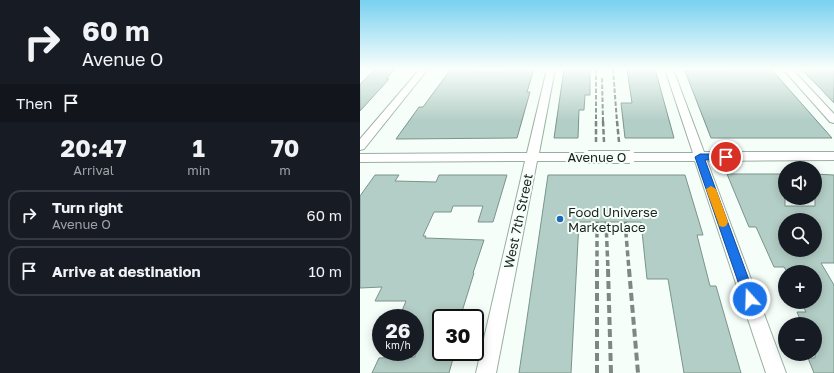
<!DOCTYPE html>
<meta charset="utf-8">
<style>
:root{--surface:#171b24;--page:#242831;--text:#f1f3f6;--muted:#9ea1a6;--line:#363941}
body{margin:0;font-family:"Golos Text",sans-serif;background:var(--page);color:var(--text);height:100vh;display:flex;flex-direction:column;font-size:15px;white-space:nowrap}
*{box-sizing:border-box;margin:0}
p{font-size:13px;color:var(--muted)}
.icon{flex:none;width:22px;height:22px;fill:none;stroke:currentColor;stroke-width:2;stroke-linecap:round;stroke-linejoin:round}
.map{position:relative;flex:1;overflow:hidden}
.sheet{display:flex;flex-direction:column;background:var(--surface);width:360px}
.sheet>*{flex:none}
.guide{background:#171b24;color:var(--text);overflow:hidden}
.controls{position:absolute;left:418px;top:161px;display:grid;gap:8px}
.controls a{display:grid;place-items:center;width:44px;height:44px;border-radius:50%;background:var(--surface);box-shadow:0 2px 10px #0003;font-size:20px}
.speed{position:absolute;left:12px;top:309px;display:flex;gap:8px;font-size:20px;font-weight:700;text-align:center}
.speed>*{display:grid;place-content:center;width:52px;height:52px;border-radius:50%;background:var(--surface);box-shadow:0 2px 10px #0003;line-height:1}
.speed small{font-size:10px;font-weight:400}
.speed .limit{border:2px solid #111;border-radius:6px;background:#fff;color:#111}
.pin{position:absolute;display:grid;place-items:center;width:34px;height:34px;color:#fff;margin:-17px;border:2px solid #fff;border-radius:50%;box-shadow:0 1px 4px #0007}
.me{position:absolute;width:44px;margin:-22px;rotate:340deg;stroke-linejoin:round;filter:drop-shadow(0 0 3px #0008)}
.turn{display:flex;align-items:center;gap:14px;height:84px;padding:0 16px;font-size:18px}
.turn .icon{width:52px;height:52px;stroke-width:2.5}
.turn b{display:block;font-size:28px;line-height:34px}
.then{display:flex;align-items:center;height:38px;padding:0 16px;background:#0003;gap:8px;font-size:15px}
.eta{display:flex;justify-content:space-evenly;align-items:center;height:68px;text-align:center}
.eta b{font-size:24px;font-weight:700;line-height:28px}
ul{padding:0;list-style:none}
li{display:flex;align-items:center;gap:12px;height:50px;margin:0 8px 6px;padding:0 8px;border:2px solid var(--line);border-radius:12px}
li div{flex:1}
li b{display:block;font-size:15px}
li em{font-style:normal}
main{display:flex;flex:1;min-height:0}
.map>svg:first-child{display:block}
.building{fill:#b3cec6;stroke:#7a948c;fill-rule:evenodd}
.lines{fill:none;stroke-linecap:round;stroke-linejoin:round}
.street-casing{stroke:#9aafa1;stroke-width:2}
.street{fill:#fff;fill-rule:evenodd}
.rail-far3{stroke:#7e8781;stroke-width:2;stroke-dasharray:4.5 2;stroke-linecap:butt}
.rail-far2{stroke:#7e8781;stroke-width:2.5;stroke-dasharray:5.5 2.5;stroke-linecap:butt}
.rail-far1{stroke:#7e8781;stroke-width:3.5;stroke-dasharray:6 3.5;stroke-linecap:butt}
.rail{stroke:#7e8781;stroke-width:4;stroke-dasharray:8 4;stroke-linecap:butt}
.street-bridge-casing{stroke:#9aafa1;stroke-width:14;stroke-linecap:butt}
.street-bridge{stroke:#fff;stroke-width:12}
.route{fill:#1a73e8;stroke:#114b97}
.slow{fill:#f59e0b}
.poi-dot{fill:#1f69b9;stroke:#f5fef8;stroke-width:1.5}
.labels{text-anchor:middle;stroke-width:4;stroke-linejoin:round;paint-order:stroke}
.street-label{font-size:13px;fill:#1a221d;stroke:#f5fef8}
.poi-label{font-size:13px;fill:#1a221d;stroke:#f5fef8;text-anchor:start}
</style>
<main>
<section class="sheet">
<div class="guide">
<div class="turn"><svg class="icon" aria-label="right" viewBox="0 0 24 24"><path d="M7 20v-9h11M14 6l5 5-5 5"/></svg><div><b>60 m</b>Avenue O</div></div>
<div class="then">Then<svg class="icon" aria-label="arrive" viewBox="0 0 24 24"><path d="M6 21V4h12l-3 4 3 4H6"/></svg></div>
</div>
<div class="eta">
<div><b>20:47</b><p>Arrival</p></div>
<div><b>1</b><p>min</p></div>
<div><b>70</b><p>m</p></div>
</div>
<ul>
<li><svg class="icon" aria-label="right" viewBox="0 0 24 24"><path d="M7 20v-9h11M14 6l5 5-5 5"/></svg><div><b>Turn right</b><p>Avenue O</p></div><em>60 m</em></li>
<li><svg class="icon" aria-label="arrive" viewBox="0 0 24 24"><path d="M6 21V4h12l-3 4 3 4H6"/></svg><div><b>Arrive at destination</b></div><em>10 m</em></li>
</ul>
</section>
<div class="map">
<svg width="474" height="373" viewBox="0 0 474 373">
<rect width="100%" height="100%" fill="#f5fef8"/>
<path class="building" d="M16,69H35L26,79H29L0,111V84Z
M91,69H114L112,72H142L143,69H174L167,92H170L157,138L36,139L59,107H63Z
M204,69H230V95H225L224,110H219L218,138H194Z
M267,69H295L314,138H265L261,103H272Z
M368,69H411L472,138H351L325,71H369Z
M441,69H474V103L459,87Z
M367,174H425V206H455V174L474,175V263H461L474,285V373H454L448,358H455V324H442L437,312H446L441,302H455V272H427L424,267H414L396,227H389ZM425,220H455V250H425Z
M15,175H39L35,181L76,182L79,175H147L133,222H118L123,206H93L91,212H74L63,236H66L65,238L124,240L113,273H114L100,318H81V355H94L89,373H12L19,358L55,357V318H39L46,301H15L22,287L0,288V196Z
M188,175H325L343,235H337L350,286H356L381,373H324L308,279H287L281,222H219L211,373H159Z"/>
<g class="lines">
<g class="street-casing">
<path id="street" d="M60,69H68L4,149L0,150V139Z
M187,69H195L179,153H228L232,154L234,157L232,160L228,161H177L136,373H116L165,161L0,162V154L167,153Z
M305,69H313L344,152H474V160L347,161L426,373H406L335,161H270L266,160L264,157L266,154L270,153H333Z
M423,69H432L474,114V123L470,122Z"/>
</g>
<use href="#street" class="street"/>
<path class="rail-far3" d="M236,69V122
M253,69L257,122
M242,78L243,122"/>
<path class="rail-far2" d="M236,121V142
M243,121L244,142
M257,121L259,142"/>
<path class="rail-far1" d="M237,222V270
M246,222L248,270
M265,222L269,270"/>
<path class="rail" d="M237,269V373
M248,269L251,373
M269,269L278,373"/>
<g class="street-bridge-casing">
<path id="street-bridge" d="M228,157H270"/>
</g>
<use href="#street-bridge" class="street-bridge"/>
</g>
<linearGradient id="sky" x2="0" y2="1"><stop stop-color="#78d1f0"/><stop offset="0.57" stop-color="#fafffc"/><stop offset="1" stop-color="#fafffc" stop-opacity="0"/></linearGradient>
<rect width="474" height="121" fill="url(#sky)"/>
<path class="route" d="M340,154H366L370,157L366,160H345L396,299L394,303L390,305L386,303L384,299L335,157Z"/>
<path class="slow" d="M351,186L356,189L368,222L366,226L363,227L359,226L358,222L346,189Z"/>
<circle class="poi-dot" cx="200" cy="219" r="4"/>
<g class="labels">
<g class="street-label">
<text x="237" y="162">Avenue O</text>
<text transform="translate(158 221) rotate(-78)" y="5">West 7th Street</text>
</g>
<g class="poi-label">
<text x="208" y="217">Food Universe<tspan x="208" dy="15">Marketplace</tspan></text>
</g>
</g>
</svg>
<div class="controls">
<a><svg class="icon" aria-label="sound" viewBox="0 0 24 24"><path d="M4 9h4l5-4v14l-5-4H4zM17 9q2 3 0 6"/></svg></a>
<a><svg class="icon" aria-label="search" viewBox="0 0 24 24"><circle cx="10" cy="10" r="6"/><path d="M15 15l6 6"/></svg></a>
<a>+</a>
<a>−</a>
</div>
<div class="speed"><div>26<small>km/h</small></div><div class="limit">30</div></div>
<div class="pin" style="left:366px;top:157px;background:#d93025"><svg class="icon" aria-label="arrive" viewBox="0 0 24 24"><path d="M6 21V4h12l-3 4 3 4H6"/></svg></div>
<svg class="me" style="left:390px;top:299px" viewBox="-20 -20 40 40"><circle r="17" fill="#1a73e8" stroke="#fff" stroke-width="3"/><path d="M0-11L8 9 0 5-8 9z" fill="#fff"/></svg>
</div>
</main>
